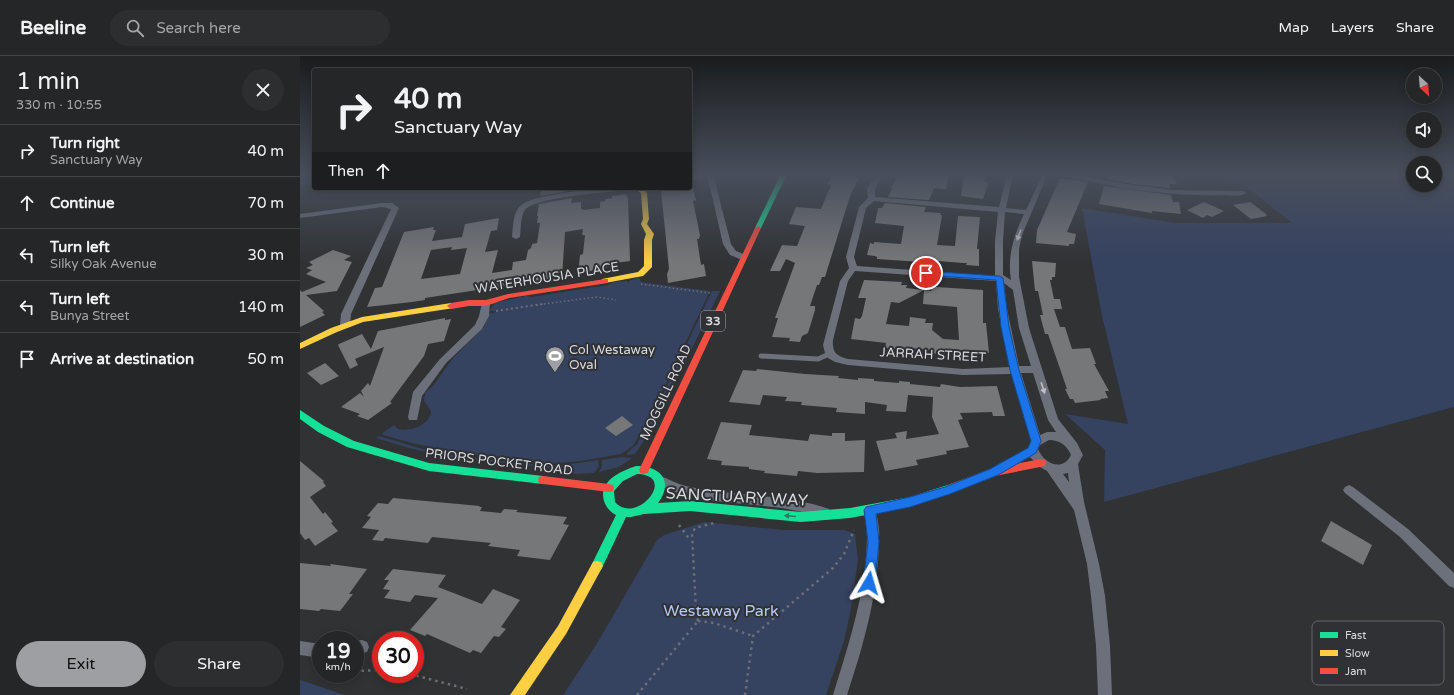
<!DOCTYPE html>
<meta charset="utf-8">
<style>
:root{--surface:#242627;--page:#2c2e2f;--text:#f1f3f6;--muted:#a3a5a7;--line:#414344;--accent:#9e9fa2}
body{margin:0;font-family:"Varela Round",sans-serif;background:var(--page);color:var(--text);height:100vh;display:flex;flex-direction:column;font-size:15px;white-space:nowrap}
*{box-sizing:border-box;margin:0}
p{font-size:13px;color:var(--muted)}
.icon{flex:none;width:22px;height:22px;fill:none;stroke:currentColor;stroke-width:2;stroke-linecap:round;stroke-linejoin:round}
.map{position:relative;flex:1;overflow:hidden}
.panel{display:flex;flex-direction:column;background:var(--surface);width:300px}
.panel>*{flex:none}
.top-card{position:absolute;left:12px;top:12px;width:380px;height:122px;border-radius:4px;box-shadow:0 2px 10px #0003,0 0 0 1px var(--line);background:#242627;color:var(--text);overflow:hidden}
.needle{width:26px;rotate:154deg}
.tools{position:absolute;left:1106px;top:12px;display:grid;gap:8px}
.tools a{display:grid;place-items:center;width:36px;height:36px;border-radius:50%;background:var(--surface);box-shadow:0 2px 10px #0003,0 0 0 1px var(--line);font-size:20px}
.speed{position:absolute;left:12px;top:575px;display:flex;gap:8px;font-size:20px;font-weight:700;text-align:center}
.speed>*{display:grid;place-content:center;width:52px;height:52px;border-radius:50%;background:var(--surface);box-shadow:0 2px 10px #0003,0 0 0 1px var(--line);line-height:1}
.speed small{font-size:10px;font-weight:400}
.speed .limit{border:6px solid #d22;background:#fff;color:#111}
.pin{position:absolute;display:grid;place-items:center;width:34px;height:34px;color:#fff;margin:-17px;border:2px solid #fff;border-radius:50%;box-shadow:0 1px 4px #0007}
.me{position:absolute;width:44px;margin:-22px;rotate:7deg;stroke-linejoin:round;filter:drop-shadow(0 0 3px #0008)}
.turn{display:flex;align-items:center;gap:14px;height:84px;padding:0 16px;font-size:18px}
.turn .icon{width:52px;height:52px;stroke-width:2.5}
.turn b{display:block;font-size:28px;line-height:34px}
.then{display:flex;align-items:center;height:38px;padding:0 16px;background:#0003;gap:8px;font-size:15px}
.round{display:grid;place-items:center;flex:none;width:42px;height:42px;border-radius:21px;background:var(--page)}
.summary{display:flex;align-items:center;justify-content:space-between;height:68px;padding:0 16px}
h1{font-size:24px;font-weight:600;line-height:30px}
.primary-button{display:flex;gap:8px;margin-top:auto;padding:8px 16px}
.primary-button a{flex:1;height:46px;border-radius:24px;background:var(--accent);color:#111;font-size:16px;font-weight:600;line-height:46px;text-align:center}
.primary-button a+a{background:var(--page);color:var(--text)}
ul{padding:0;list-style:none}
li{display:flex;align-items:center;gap:12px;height:52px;padding:0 16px;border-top:1px solid var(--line)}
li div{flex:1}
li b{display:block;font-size:15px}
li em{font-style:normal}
header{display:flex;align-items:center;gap:24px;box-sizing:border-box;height:56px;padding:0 20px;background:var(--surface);border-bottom:1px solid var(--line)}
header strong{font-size:19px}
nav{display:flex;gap:22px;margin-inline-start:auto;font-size:14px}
.search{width:280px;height:36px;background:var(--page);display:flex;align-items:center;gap:10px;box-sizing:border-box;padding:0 14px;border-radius:22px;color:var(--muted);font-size:15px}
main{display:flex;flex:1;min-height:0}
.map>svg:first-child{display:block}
.green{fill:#354260}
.building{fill:#767779;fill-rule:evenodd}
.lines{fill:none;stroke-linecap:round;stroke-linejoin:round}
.path-far2{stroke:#6b6e75;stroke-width:1.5;stroke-dasharray:1.5 2.5;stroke-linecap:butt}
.path-far1{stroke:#6b6e75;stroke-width:2;stroke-dasharray:2 3;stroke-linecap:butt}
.path{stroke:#6b6e75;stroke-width:2.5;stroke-dasharray:2.5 4;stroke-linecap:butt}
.lane{stroke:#6c707b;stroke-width:5}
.street{fill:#6c707b;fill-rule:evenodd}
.fast{fill:#16e098;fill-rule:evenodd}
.slow{fill:#ffcf43;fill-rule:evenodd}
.jam{fill:#f24e42;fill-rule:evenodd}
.oneway{fill:#bec0c4}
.oneway2{fill:#248062}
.route{fill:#1a73e8;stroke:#114b97}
.labels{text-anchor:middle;stroke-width:4;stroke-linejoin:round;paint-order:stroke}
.shield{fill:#2f3135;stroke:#a6a7ab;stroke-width:1}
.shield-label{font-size:12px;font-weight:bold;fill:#d9dadd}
.street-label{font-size:13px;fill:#d9dadd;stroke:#2f3135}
.poi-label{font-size:13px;fill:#d9dadd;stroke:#2f3135;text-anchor:start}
.near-street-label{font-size:16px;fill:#d9dadd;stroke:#2f3135}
.near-park-label{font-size:16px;fill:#b6c9f5;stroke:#2f3135}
.key{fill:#2f3135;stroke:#626467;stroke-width:1}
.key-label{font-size:11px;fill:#d9dadd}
</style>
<header>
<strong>Beeline</strong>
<div class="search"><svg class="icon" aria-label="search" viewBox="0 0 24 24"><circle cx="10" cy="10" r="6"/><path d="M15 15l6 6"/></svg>Search here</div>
<nav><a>Map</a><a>Layers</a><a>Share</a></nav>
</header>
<main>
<section class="panel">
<div class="summary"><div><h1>1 min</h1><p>330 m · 10:55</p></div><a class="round"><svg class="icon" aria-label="close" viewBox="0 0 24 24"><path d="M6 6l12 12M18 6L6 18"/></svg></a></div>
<ul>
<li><svg class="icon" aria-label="right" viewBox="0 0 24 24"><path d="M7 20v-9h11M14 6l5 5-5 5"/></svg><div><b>Turn right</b><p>Sanctuary Way</p></div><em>40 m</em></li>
<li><svg class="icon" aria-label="ahead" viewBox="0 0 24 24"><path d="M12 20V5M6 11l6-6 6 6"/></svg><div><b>Continue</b></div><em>70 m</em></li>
<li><svg class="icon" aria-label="left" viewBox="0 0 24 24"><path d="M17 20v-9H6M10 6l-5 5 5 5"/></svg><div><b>Turn left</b><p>Silky Oak Avenue</p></div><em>30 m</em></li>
<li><svg class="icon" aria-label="left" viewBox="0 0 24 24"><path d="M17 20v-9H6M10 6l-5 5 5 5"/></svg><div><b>Turn left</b><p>Bunya Street</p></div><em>140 m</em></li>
<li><svg class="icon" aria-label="arrive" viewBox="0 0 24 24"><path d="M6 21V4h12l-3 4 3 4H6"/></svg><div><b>Arrive at destination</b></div><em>50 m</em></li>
</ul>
<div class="primary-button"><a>Exit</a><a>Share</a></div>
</section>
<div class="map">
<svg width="1154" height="639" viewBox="0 0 1154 639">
<rect width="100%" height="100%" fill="#303234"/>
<path class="green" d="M0,118H14V127L0,129Z
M912,118H1113V129H1135V118H1154V351L804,446L805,394L765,358L828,368L802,260L782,152L875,167H992L937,123Z
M339,221L341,226L410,235L365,330L336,385L332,391L321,398C296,402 272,408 247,407C191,401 135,396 81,378L94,369L98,373C111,376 130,369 131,355L124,345L125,337L133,330L153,302L184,271L189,258L199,255H189L195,247L226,240L232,241L307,229L314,226L327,225L328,227H329V225Z
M412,235H420L355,368L335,398L327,399V397L337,388L365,334Z
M79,380L126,394L158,400L246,410L264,409L298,404L299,410L294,417L276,418L260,413L148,401L109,392L76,382Z
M321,401L332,402L319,411L299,416L302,410V404Z
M404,466L483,474H544L555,478L558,504L550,558L544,585L526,639H263L296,589L357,484L364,479Z
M0,624L45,639H0Z"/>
<path class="building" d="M534,118H561L550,140L525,221H522L519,229H517L510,250H515V254L508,277L502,280L500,286L489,285L490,282L472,281L478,262H475L495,207L486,203L480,215H470L482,189L497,190L505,170L489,168L496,151L521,153L531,129L527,128Z
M599,118H649L646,133L634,132L629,144L588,141L592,133L591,132Z
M664,118L686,121L685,125L687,126L688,129L683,143L661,140Z
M808,118L873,119L877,128H869L870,132L833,128L807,123Z
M760,122L788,126L767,176L776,178L774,188H769V190L736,187L737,174Z
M804,130L871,139L873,146H879L881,158L852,155V157L799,148Z
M242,132H275L274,134L240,140Z
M365,132H393L396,144L393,145L400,179L399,183H397L401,209L404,208L406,220L368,227L367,218L369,213L361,134Z
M326,138L328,142L330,205L307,208V211L278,218L280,199L283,198L285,179H282L283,173L265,176L262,221L125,242V244L112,246L67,251L75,232L82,231L104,176L134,171L133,174H136L132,185L162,181L165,168L199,162L197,174L191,175L185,196L198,194L192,217L212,214L213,206L226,204L228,194L231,192L232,188L237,187L240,167H237L238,160H237L239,148L272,142L271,147L281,146V153H283V154L300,152V146L305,145V143L312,142V140ZM152,191L151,194L167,192L160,218L121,223L131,194Z
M904,146L924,155L912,161L907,159L903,162L887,154Z
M950,146L966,158L967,160L951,163L933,149Z
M585,147L626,151L624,156L641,157L640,159H642L637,189L655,190L658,160L680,161L677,193H679V210L666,209L667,207H663L638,205L636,207L577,203V201L575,200L567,199L570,187L574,188V186L601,188L604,170L575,167L578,152H582Z
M33,194L51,200L44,204L52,206L37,235L6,239L24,255L22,256L25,259L0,271V234L2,236L26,226L6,218L12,214L6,212L13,209L9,206Z
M732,205L756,207L755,221H752V224H750L754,243H760L762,253H754L760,271H765L772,293L790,292L796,308H794L809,335H805L808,342L800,343L801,344L775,347L773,343H770L765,333H767L748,278H745L740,259H743L738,235H735Z
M564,224L602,226L601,229H607L606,232L624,234L599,247L591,246L586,268L609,270L610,261L626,263L625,267H633L632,274L643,283L659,284L657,251L623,248L624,234L631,235L632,231H636L683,234V267H686L689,297H674V294H645V299L631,297L632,294L609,292L608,295H598L599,293L585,292L586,287L551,283L555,262L560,263L562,260L566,242H558Z
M145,262V264L151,263L144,285L128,288L124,300L90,346L92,347L68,364L57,360L60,358L41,351L60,337L64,341L61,335L68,327L70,330L84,291L55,303L58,309L50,313L38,289L39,288L62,278L71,293L78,275Z
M25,307L39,320L21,329L7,317Z
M457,313L505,318L539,320L538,322L558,324V322L574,323V325L599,327V325L610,326V328L640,331L641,328L660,331L697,330L705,360H693L692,356L660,357L663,363L658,364L669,391L646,395L647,398L616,404L618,409L585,415L576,385L597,382L595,377L607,375L606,383L639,378L632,361L633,341L608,339L606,356L586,355L587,349L565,346V358L536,356L537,352L501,349L502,346L485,345L487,341L463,339L460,349L429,346L443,314L456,315Z
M322,360L333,369L316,380L305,372Z
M421,366L452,369L449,379L508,385L510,378L532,380V377H545V385L565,384L564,416L517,417L498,415L497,420L464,417L465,415L449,413V411L421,409L422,405L407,403Z
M0,405L24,425L23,426L26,430L10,441L23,458L25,456L33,466L31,467L38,475L15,490L9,482L5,484L0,477Z
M93,442L180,450L179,451H182L180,455L201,457L204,453L218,454L216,456L267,461L263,468L269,469L250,504L217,500L220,494L188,490L191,487L132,481L128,487L85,482L83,485L72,484L79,474L62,472L71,461L67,460L78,447L88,448Z
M1031,465L1072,489L1063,509L1021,485Z
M0,507L31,510L30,508L67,513L49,538H53L40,555L21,553L19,555L0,553Z
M93,513L146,519L138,531L182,548L193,533L220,544L201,571L206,573L199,581L194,580L181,597L173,594L170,597L127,578L125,580L110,574L138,542L115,539L110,546L84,542L90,534L83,533L89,524H84Z"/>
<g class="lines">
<path class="path-far2" d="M341,228L410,237
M236,249L297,241L316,244"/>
<path class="path-far1" d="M196,255L243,248"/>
<path class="path" d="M379,469L388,481L392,483
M398,565L396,555L392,478L395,472L414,467
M398,565L414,567L453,580
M55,615L81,614
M110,618L167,633
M337,639L398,565
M445,639L453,580L533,512L544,498L554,474"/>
<path class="lane" d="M461,300L518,303L529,298"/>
<path class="street" d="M407,118H413L431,188L436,195L446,199V203H440L430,199L423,188Z
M577,118H583L575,133V141L699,151L707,118H713L706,152L726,154L741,122V118H768L833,129L874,134L943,135L947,137C941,141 930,139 923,139C889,140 856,137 823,132C798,127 773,121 747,120L722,179L719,193V221L729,272L758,363L777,387L783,399L778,408L780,421L784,446L799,508L805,540L810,590L812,639H798L796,590L791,540L787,508L774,454L747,415L740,411L730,401L701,417L697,415L695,412L697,409L728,392L731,385L711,318L663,319L548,309L535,306L528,302L525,297L523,289L540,225L549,212L546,201L559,151L568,142L567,133ZM574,145L698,156L695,185V220L557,210L554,201L566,152ZM705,156L724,158C714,179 707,200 711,224L703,219V185ZM555,215L696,225L698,253L710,311L663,313L548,303C536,300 532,296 533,284L548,225ZM704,227L713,234L719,272L731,310H719L707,253ZM721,317H733L748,364L756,376H747L740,379ZM749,384C759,384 767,389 771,399C763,416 744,408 738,393L740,389ZM768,417L769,426L763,418Z
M401,119L403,120V122L390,125V121Z
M308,132H333L329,134C311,136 234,141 225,154C220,161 221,173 220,181L216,183L212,181C213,171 213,158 219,151C231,138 290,134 308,132Z
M82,147H92L99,152L51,258L50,269L45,272L42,271L40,269L41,258L91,153L82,151L0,162V158Z
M186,244L190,247L189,260L182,273L146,307L122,340L117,364H109L108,361L113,336L140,303L175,269L179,260L182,247Z
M360,420C369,423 377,428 386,430C434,441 483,437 529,453L531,457L529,461L525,462C508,457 491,453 474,451C434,446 393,447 356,428L354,425L356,422Z
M1049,429L1053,431L1108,473L1154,517V532L1149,530L1100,481L1045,437L1043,434L1045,431Z
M570,449L574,450L576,454C577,463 580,472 579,481C579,535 564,588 547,639H533C549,588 566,536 567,481C567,472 565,463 564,454L566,450Z
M62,584L67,586L69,591L67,596L55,599V585Z
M0,585L21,588V602L0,599Z"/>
<path class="fast" d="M481,118H487L461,172L460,173H456L455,172Z
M0,354L24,370L54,385L129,407L243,420L247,421L248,424L247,427L243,428L129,415L47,391L18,376L0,363Z
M336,410C361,410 374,425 358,447L390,445L501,456L550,452L610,441L654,427L658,428L659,431L658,434L610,451L550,462L501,466L390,455L344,458L331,461H326L301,514L297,515L293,514L291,510L316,459C310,456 306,451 304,445C298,425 321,415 336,410ZM337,418C379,419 336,470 315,446L314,435L323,425Z"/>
<path class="slow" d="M331,132H343L347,137L349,163L347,168L354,178L352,184V211L343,220L305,227H302V223L338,216L344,210V184L346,178L341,168L343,163L341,137L338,135Z
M151,247L155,250L154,252L63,266L37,276L0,293V287L31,272L62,261Z
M297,505L301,506L303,510L266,578L225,639H210L258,570L293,506Z"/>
<path class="jam" d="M458,170L461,172L349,414L348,417L344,418L340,417L339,414L455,172Z
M305,223H308V227L209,242L186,250H169L151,253L147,250L151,247L169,244H186L208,238Z
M741,403L745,404L746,407L745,410L695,420L654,435L650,434L649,431L650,428L694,412Z
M243,420L309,428L313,429L314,432L313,435L309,436L243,428L239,427L238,424L239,421Z"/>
</g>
<defs><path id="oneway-solid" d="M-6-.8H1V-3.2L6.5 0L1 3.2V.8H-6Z"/></defs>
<g class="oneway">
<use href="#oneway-solid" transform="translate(719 179) rotate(110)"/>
<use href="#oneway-solid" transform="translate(743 332) rotate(72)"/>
</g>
<use class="oneway2" href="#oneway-solid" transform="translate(490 460) rotate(-175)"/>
<linearGradient id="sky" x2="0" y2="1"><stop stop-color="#1a1c1d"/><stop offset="0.57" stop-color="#484f5c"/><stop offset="1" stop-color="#484f5c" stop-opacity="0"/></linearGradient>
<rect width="1154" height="207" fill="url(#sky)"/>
<path class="route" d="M626,215L699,220L703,222L709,271L719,314L741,385L736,397L698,419L650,438L610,451L576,458L579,486L575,527L573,531L569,533L564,531L563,527L568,486L564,454L566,451L610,441L645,431L690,413L728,392L731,385L710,314L701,271L696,224L624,219L622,217Z"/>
<defs>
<g id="stadium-pin" transform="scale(1)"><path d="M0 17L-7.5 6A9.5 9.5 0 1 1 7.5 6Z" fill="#9e9fa2" stroke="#2f3135"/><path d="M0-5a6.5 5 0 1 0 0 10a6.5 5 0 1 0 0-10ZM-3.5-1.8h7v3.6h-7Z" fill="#fff"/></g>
</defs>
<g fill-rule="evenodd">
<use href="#stadium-pin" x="255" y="300"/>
</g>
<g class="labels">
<rect class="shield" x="401" y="255" width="24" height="20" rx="3"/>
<g class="shield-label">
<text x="413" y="269">33</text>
</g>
<g class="street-label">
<text transform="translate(247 221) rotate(-9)" y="5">WATERHOUSIA PLACE</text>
<text transform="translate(633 298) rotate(3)" y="5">JARRAH STREET</text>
<text transform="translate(365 336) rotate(-65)" y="5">MOGGILL ROAD</text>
<text transform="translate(199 405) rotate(7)" y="5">PRIORS POCKET ROAD</text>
</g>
<g class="poi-label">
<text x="269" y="298">Col Westaway<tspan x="269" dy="15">Oval</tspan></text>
</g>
<g class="near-street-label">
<text transform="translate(437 440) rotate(3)" y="6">SANCTUARY WAY</text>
</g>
<g class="near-park-label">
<text x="421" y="560">Westaway Park</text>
</g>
</g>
<rect x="1012" y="565" width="132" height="64" rx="6" class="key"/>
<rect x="1020" y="576" width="18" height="6" fill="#16e098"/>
<rect x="1020" y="594" width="18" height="6" fill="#ffcf43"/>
<rect x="1020" y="612" width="18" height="6" fill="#f24e42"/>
<g class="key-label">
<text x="1045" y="583">Fast</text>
<text x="1045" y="601">Slow</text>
<text x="1045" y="619">Jam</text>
</g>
</svg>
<div class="tools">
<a><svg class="needle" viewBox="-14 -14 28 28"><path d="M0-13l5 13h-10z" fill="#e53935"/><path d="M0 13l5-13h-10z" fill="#a3a5a7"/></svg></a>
<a><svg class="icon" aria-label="sound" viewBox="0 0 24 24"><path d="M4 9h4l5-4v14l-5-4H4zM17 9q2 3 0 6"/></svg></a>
<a><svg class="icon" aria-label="search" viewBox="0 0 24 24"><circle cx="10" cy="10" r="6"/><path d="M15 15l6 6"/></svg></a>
</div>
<div class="speed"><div>19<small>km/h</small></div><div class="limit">30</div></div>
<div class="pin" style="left:626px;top:217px;background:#d93025"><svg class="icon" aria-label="arrive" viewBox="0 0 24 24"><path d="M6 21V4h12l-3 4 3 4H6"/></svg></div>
<svg class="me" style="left:569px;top:527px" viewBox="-20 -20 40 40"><path d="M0-17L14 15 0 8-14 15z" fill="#1a73e8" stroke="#fff" stroke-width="4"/></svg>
<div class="top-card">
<div class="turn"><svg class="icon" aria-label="right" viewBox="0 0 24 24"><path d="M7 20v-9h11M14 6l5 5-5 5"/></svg><div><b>40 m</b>Sanctuary Way</div></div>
<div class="then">Then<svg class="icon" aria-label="ahead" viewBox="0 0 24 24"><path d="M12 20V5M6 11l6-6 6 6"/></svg></div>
</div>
</div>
</main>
